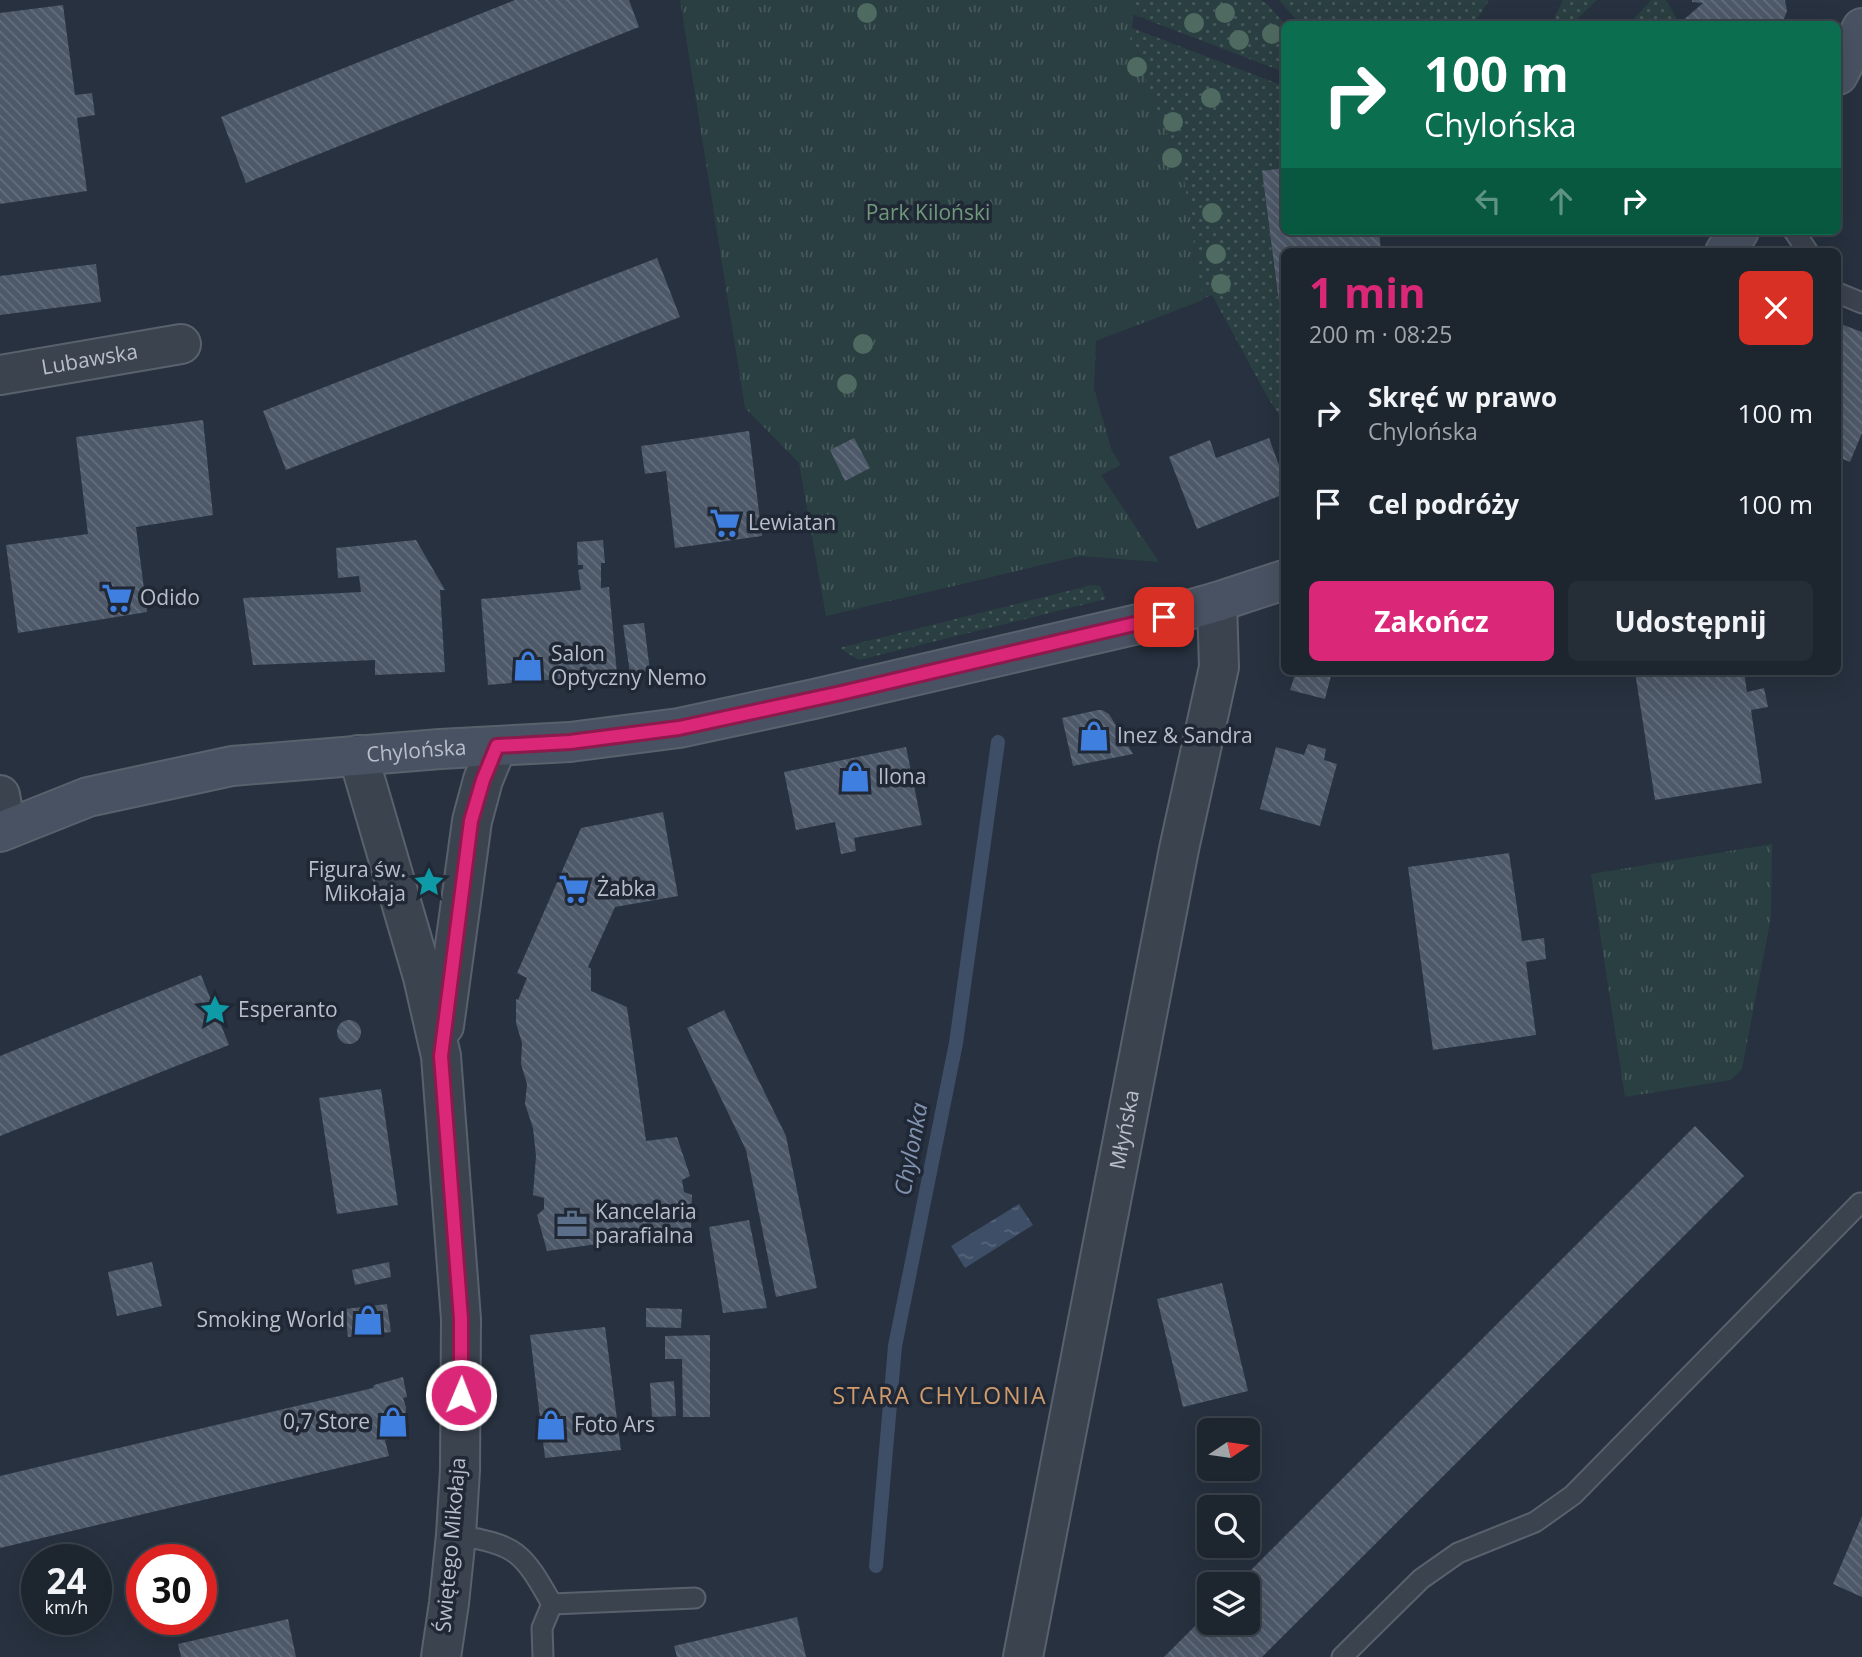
<!DOCTYPE html>
<html lang="pl">
<meta charset="utf-8">
<style>
:root{--surface:#1d252f;--page:#252d37;--text:#f1f3f6;--muted:#a0a5aa;--line:#3b424b;--accent:#db2777}
body{margin:0;font-family:"Open Sans",sans-serif;background:var(--page);color:var(--text);height:100vh;display:flex;flex-direction:column;font-size:26px;white-space:nowrap}
*{box-sizing:border-box;margin:0}
p{font-size:23px;color:var(--muted)}
.icon{flex:none;width:38px;height:38px;fill:none;stroke:currentColor;stroke-width:2;stroke-linecap:round;stroke-linejoin:round}
.map{position:relative;flex:1;overflow:hidden}
.side{position:absolute;left:1281px;top:248px;width:560px;height:427px;display:flex;flex-direction:column;background:var(--surface);border-radius:10px;box-shadow:0 7px 28px #0002,0 0 0 2px var(--line)}
.side>*{flex:none}
.guide{position:absolute;left:1281px;top:21px;width:560px;height:214px;border-radius:10px;box-shadow:0 7px 28px #0002,0 0 0 2px var(--line);background:#0b6e4f;color:#fff;overflow:hidden}
.needle{width:46px;rotate:77deg}
.tools{position:absolute;left:1197px;top:1418px;display:grid;gap:14px}
.tools a{display:grid;place-items:center;width:63px;height:63px;border-radius:10px;background:var(--surface);box-shadow:0 7px 28px #0002,0 0 0 2px var(--line);font-size:35px}
.speed{position:absolute;left:21px;top:1544px;display:flex;gap:14px;font-size:35px;font-weight:700;text-align:center}
.speed>*{display:grid;place-content:center;width:91px;height:91px;border-radius:50%;background:var(--surface);box-shadow:0 7px 28px #0002,0 0 0 2px var(--line);line-height:1}
.speed small{font-size:18px;font-weight:400}
.speed .limit{border:10px solid #d22;background:#fff;color:#111}
.pin{position:absolute;display:grid;place-items:center;width:60px;height:60px;color:#fff;margin:-30px;border-radius:14px;box-shadow:0 4px 10px #0006}
.me{position:absolute;width:77px;margin:-38px;rotate:1deg;stroke-linejoin:round;filter:drop-shadow(0 0 5px #0008)}
.turn{display:flex;align-items:center;gap:24px;height:147px;padding:0 28px;font-size:32px}
.turn .icon{width:91px;height:91px;stroke-width:2.5}
.turn b{display:block;font-size:49px;line-height:60px}
.lanes{display:flex;align-items:center;height:66px;padding:0 28px;background:#0003;justify-content:center;gap:35px;direction:ltr}
.lanes .off{opacity:.35}
.round{display:grid;place-items:center;flex:none;width:74px;height:74px;border-radius:10px;background:var(--page)}
.headline{display:flex;align-items:center;justify-content:space-between;height:119px;padding:0 28px}
h1{font-size:42px;font-weight:700;line-height:52px;color:var(--accent)}
.action{display:flex;gap:14px;margin-top:auto;padding:14px 28px}
.action a{flex:1;height:80px;border-radius:10px;background:var(--accent);color:#fff;font-size:28px;font-weight:700;line-height:80px;text-align:center}
.action a+a{background:var(--page);color:var(--text)}
ul{padding:0;list-style:none}
li{display:flex;align-items:center;gap:21px;height:91px;padding:0 28px}
li div{flex:1}
li b{display:block;font-size:26px}
li em{font-style:normal}
.map>svg:first-child{display:block}
.grass{fill:url(#grass-dots)}
.park{fill:url(#park-tufts)}
.water{fill:url(#water-ripples)}
.lines{fill:none;stroke-linecap:round;stroke-linejoin:round}
.stream{stroke:#3e4e67;stroke-width:14}
.building{fill:url(#building-back-hatch)}
.lane-casing{stroke:#59616d;stroke-width:23}
.street-casing{stroke:#59616d;stroke-width:42}
.secondary-casing{stroke:#59616d;stroke-width:42}
.lane{stroke:#3b434f;stroke-width:19}
.street{stroke:#3b434f;stroke-width:38}
.secondary{stroke:#495262;stroke-width:38}
.tree{fill:#4f6a60}
.route-casing{stroke:#8e194d;stroke-width:18}
.route{stroke:#db2777;stroke-width:12}
.labels{text-anchor:middle;stroke-width:7;stroke-linejoin:round;paint-order:stroke}
.park-label{font-size:21px;fill:#70997b;stroke:#202835}
.street-label{font-size:21px;fill:#b8beca;stroke:#202835}
.poi-label{font-size:21px;fill:#b8beca;stroke:#202835;text-anchor:start}
.water-label{font-size:23px;font-style:italic;fill:#8193b0;stroke:#202835}
.neighbourhood-label{font-size:23px;letter-spacing:2px;fill:#d09b6d;stroke:#202835}
</style>
<div class="map">
<svg width="1862" height="1657" viewBox="0 0 1862 1657">
<defs>
<pattern id="grass-dots" width="8" height="8" patternUnits="userSpaceOnUse" patternTransform="scale(1.75)"><rect width="8" height="8" fill="#2a3f41"/><path d="M2 2h.1M6 6h.1" fill="none" stroke="#47595b" stroke-width="1.8" stroke-linecap="round"/></pattern>
<pattern id="park-tufts" width="24" height="20" patternUnits="userSpaceOnUse" patternTransform="scale(1.75)"><rect width="24" height="20" fill="#2a3f41"/><path d="M3 7l-1-3M5 7V3M7 7l1-3M15 17l-1-3M17 17v-4M19 17l1-3" fill="none" stroke="#47595b"/></pattern>
<pattern id="water-ripples" width="26" height="14" patternUnits="userSpaceOnUse" patternTransform="scale(1.75)"><rect width="26" height="14" fill="#3e4e67"/><path d="M2 4q2-2 4 0t4 0M15 11q2-2 4 0t4 0" fill="none" stroke="#58667b"/></pattern>
<pattern id="building-back-hatch" width="6" height="6" patternUnits="userSpaceOnUse" patternTransform="scale(1.75)"><rect width="6" height="6" fill="#4d5868"/><path d="M-1 5l2 2M0 0l6 6M5-1l2 2" fill="none" stroke="#656e7c"/></pattern>
</defs>
<rect width="100%" height="100%" fill="#27313f"/>
<path class="grass" d="M1118,0H1261L1267,4L1285,24L1284,72L1116,8Z
M1279,0H1489L1474,24H1300Z
M1563,0H1597L1572,24H1555V16Z
M1651,0H1666L1677,19L1670,24H1627L1632,21Z
M1111,20L1284,86V168L1262,172L1284,346V422L1268,398L1212,295L1144,322Z
M1092,585L1100,586L1106,599L859,660L839,648Z"/>
<path class="park" d="M680,0H1136L1130,41L1183,173L1203,300L1096,341L1094,389L1112,451L1121,465L1101,475L1159,562L1080,556L826,616L799,463L745,408Z
M1772,844L1771,917L1742,1069L1731,1080L1625,1097L1591,874Z"/>
<path class="water" d="M1019,1204L1033,1225L965,1268L951,1246Z"/>
<g class="lines">
<path class="stream" d="M876,1566L895,1346L956,1043L998,742"/>
</g>
<path class="building" d="M515,0H629L639,27L246,183L221,117Z
M1692,0H1785L1787,11L1782,24H1670L1677,19L1680,23L1703,3L1692,2Z
M63,5L75,95L92,93L95,115L77,118L87,191L0,204V13Z
M1284,168V231H1379L1381,250L1398,247L1399,252H1284V334H1283L1262,171Z
M657,258L680,317L286,470L263,411Z
M96,264L101,302L0,315V276Z
M1838,323L1862,332V433L1850,462L1838,457Z
M203,420L213,515L136,527L147,612L18,633L6,545L88,534L76,437Z
M749,431L762,536L675,548L666,471L645,474L641,446Z
M854,438L870,468L845,481L830,450Z
M1269,438L1284,479V494L1197,529L1169,457L1210,440L1216,458Z
M416,540L445,590H440L445,672L375,675V660L253,665L243,598L361,592L359,576L338,578L336,548Z
M603,540L605,563H601V588L609,587L617,674L488,685L481,599L581,590L578,570L583,569V565H578L577,542Z
M644,623L650,671L630,673L623,625Z
M1296,672H1332L1325,699L1290,690Z
M1635,672H1744L1747,692L1764,688L1768,707L1751,710L1762,783L1655,800Z
M1098,710H1102L1109,714L1133,754L1073,766L1062,718Z
M1308,744L1326,749L1324,760L1337,764L1320,826L1260,809L1276,747L1304,755Z
M906,747L922,825L854,838L856,851L841,854L835,822L796,830L784,772Z
M663,812L678,896L615,907L588,967L591,969V991L627,1007L646,1141L677,1137L690,1176L682,1180L684,1192L692,1195L691,1231L547,1251L537,1215L544,1209V1198L533,1195L536,1156L533,1128L525,1104L527,1084L521,1064L522,1043L516,1023V999L518,1000L527,978L517,973L581,828Z
M1509,853L1522,941L1544,938L1546,959L1526,962L1536,1035L1433,1050L1408,867Z
M201,975L229,1045L0,1136V1056Z
M724,1010L786,1136L817,1288L776,1297L746,1150L687,1028Z
M337 1032a12 12 0 1 1 24 0a12 12 0 1 1-24 0Z
M381,1089L398,1205L337,1214L319,1098Z
M1695,1126L1744,1176L1262,1657H1164L1209,1612V1622H1248V1584H1237Z
M749,1220L767,1308L723,1313L709,1227Z
M152,1262L162,1306L117,1316L108,1272Z
M389,1262L391,1277L355,1285L352,1270Z
M1222,1283L1248,1391L1183,1407L1157,1299Z
M387,1304L391,1332L348,1337L345,1309Z
M646,1308L682,1309L681,1328L646,1327Z
M605,1327L621,1450L545,1458L530,1335Z
M710,1335V1417H683L682,1359H665V1336Z
M403,1377L407,1397L403,1398L406,1407L404,1436L385,1440L389,1456L0,1548V1476L373,1388L374,1385Z
M674,1381L676,1416L652,1417L650,1383Z
M1862,1516V1597L1833,1584Z
M797,1617L806,1657H677L674,1646Z
M288,1619L296,1657H181L178,1644Z"/>
<g class="lines">
<g class="lane-casing">
<path id="lane" d="M1794,231L1808,252
M1838,293L1862,303
M456,1535C517,1545 522,1551 552,1604
M552,1604L695,1598
M543,1657L542,1628L552,1604
M1342,1657L1421,1579L1458,1553L1535,1522L1573,1495L1860,1203"/>
</g>
<g class="street-casing">
<g id="street">
<path id="s1" d="M0,375L181,344"/>
<path d="M358,755L423,977L441,1056L461,1319L460,1470L456,1535L449,1603L441,1657"/>
<path d="M0,795L6,829"/>
<path d="M444,1026L472,821L483,780L497,746"/>
<path id="s2" d="M1023,1657L1179,849L1219,667L1217,602"/>
</g>
</g>
<g class="secondary-casing">
<g id="secondary">
<path d="M1838,75L1862,28"/>
<path d="M1725,252L1739,231"/>
<path id="s3" d="M0,832L88,797L232,766L440,749L570,742L679,728L814,699L1138,624L1217,602L1284,580"/>
</g>
</g>
<use href="#lane" class="lane"/>
<use href="#street" class="street"/>
<use href="#secondary" class="secondary"/>
</g>
<g class="tree">
<circle cx="867" cy="13" r="10"/>
<circle cx="1225" cy="13" r="10"/>
<circle cx="1194" cy="23" r="10"/>
<circle cx="1272" cy="34" r="10"/>
<circle cx="1239" cy="40" r="10"/>
<circle cx="1137" cy="67" r="10"/>
<circle cx="1211" cy="98" r="10"/>
<circle cx="1173" cy="122" r="10"/>
<circle cx="1172" cy="158" r="10"/>
<circle cx="1212" cy="213" r="10"/>
<circle cx="1216" cy="254" r="10"/>
<circle cx="1221" cy="284" r="10"/>
<circle cx="863" cy="344" r="10"/>
<circle cx="847" cy="384" r="10"/>
</g>
<g class="lines">
<g class="route-casing">
<path id="route" d="M461,1395V1319L441,1056L471,821L483,780L497,746L570,742L679,728L841,693L1164,617"/>
</g>
<use href="#route" class="route"/>
</g>
<defs>
<g id="supermarket-bare" transform="scale(2.415)"><path d="M-6-5.5h2.5l.6 2H6L4.5 2H-2.5L-4.4-4H-6ZM-1.5 3.2a1.3 1.3 0 1 0 .1 0ZM3 3.2a1.3 1.3 0 1 0 .1 0Z" fill="#3f7fe0" stroke="#202835" stroke-width="2.5" paint-order="stroke"/></g>
<g id="shop-bare" transform="scale(2.415)"><path d="M-5-2.5h2.3a2.7 3.5 0 0 1 5.4 0H5L5.5 6h-11ZM-1.5-2.5h3a1.5 2.3 0 0 0-3 0Z" fill="#3f7fe0" stroke="#202835" stroke-width="2.5" paint-order="stroke"/></g>
<g id="sight-bare" transform="scale(2.415)"><path d="M0-6L1.8-2.2L6-1.7L2.9 1.2L3.7 5.4L0 3.3L-3.7 5.4L-2.9 1.2L-6-1.7L-1.8-2.2Z" fill="#0f9aa8" stroke="#202835" stroke-width="2.5" paint-order="stroke"/></g>
<g id="office-bare" transform="scale(2.415)"><path d="M-6-3h4V-5.5h4V-3h4V5H-6ZM-1-4.5V-3h2v-1.5ZM-6 0V1H6V0Z" fill="#5c6f8a" stroke="#202835" stroke-width="2.5" paint-order="stroke"/></g>
</defs>
<g fill-rule="evenodd">
<use href="#supermarket-bare" x="725" y="523"/>
<use href="#supermarket-bare" x="117" y="598"/>
<use href="#shop-bare" x="528" y="666"/>
<use href="#shop-bare" x="1094" y="736"/>
<use href="#shop-bare" x="855" y="777"/>
<use href="#sight-bare" x="429" y="882"/>
<use href="#supermarket-bare" x="574" y="889"/>
<use href="#sight-bare" x="215" y="1010"/>
<use href="#office-bare" x="572" y="1224"/>
<use href="#shop-bare" x="368" y="1320"/>
<use href="#shop-bare" x="393" y="1422"/>
<use href="#shop-bare" x="551" y="1425"/>
</g>
<g class="labels">
<g class="park-label">
<text x="928" y="220">Park Kiloński</text>
</g>
<g class="street-label">
<text dy="7" stroke="none"><textPath href="#s1" startOffset="91">Lubawska</textPath></text>
<text dy="7" stroke="none"><textPath href="#s3" startOffset="427">Chylońska</textPath></text>
<text dy="7" stroke="none"><textPath href="#s2" startOffset="537">Młyńska</textPath></text>
<text transform="translate(451 1545) rotate(-85)" y="7">Świętego Mikołaja</text>
</g>
<g class="poi-label">
<text x="748" y="530">Lewiatan</text>
<text x="140" y="605">Odido</text>
<text x="551" y="661">Salon<tspan x="551" dy="24">Optyczny Nemo</tspan></text>
<text x="1117" y="743">Inez &amp; Sandra</text>
<text x="878" y="784">Ilona</text>
<text x="406" y="877" text-anchor="end">Figura św.<tspan x="406" dy="24">Mikołaja</tspan></text>
<text x="597" y="896">Żabka</text>
<text x="238" y="1017">Esperanto</text>
<text x="595" y="1219">Kancelaria<tspan x="595" dy="24">parafialna</tspan></text>
<text x="345" y="1327" text-anchor="end">Smoking World</text>
<text x="370" y="1429" text-anchor="end">0,7 Store</text>
<text x="574" y="1432">Foto Ars</text>
</g>
<g class="water-label">
<text transform="translate(911 1149) rotate(-79)" y="8">Chylonka</text>
</g>
<g class="neighbourhood-label">
<text x="940" y="1404">STARA CHYLONIA</text>
</g>
</g>
</svg>
<div class="tools">
<a><svg class="needle" viewBox="-14 -14 28 28"><path d="M0-13l5 13h-10z" fill="#e53935"/><path d="M0 13l5-13h-10z" fill="#a0a5aa"/></svg></a>
<a><svg class="icon" aria-label="search" viewBox="0 0 24 24"><circle cx="10" cy="10" r="6"/><path d="M15 15l6 6"/></svg></a>
<a><svg class="icon" aria-label="layers" viewBox="0 0 24 24"><path d="M12 4l9 5-9 5-9-5zM3 14l9 5 9-5"/></svg></a>
</div>
<div class="speed"><div>24<small>km/h</small></div><div class="limit">30</div></div>
<div class="pin" style="left:1164px;top:617px;background:#d93025"><svg class="icon" aria-label="arrive" viewBox="0 0 24 24"><path d="M6 21V4h12l-3 4 3 4H6"/></svg></div>
<svg class="me" style="left:461px;top:1395px" viewBox="-20 -20 40 40"><circle r="17" fill="#db2777" stroke="#fff" stroke-width="3"/><path d="M0-11L8 9 0 5-8 9z" fill="#fff"/></svg>
<div class="guide">
<div class="turn"><svg class="icon" aria-label="right" viewBox="0 0 24 24"><path d="M7 20v-9h11M14 6l5 5-5 5"/></svg><div><b>100 m</b>Chylońska</div></div>
<div class="lanes"><svg class="icon off" aria-label="left" viewBox="0 0 24 24"><path d="M17 20v-9H6M10 6l-5 5 5 5"/></svg><svg class="icon off" aria-label="ahead" viewBox="0 0 24 24"><path d="M12 20V5M6 11l6-6 6 6"/></svg><svg class="icon" aria-label="right" viewBox="0 0 24 24"><path d="M7 20v-9h11M14 6l5 5-5 5"/></svg></div>
</div>
<section class="side">
<div class="headline"><div><h1>1 min</h1><p>200 m · 08:25</p></div><a class="round" style="background:#d93025;color:#fff"><svg class="icon" aria-label="close" viewBox="0 0 24 24"><path d="M6 6l12 12M18 6L6 18"/></svg></a></div>
<ul>
<li><svg class="icon" aria-label="right" viewBox="0 0 24 24"><path d="M7 20v-9h11M14 6l5 5-5 5"/></svg><div><b>Skręć w prawo</b><p>Chylońska</p></div><em>100 m</em></li>
<li><svg class="icon" aria-label="arrive" viewBox="0 0 24 24"><path d="M6 21V4h12l-3 4 3 4H6"/></svg><div><b>Cel podróży</b></div><em>100 m</em></li>
</ul>
<div class="action"><a>Zakończ</a><a>Udostępnij</a></div>
</section>
</div>
